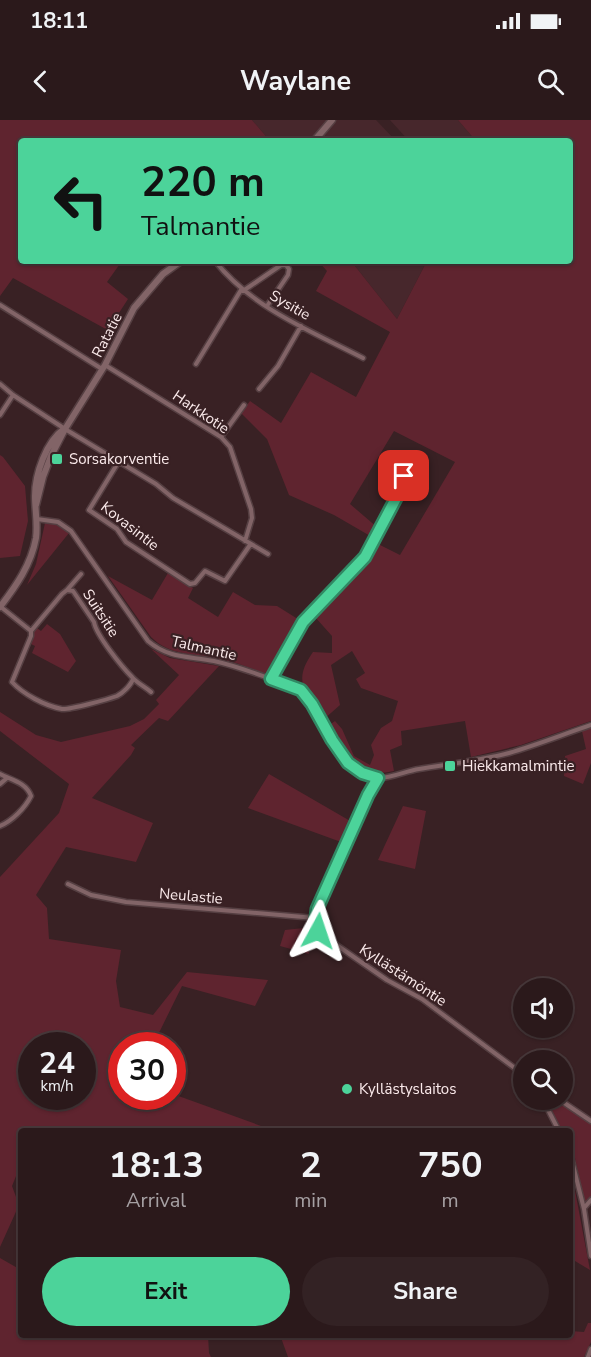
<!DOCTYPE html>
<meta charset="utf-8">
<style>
:root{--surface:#2b191b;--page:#332224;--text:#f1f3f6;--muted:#a6a0a3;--line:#47383a;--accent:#4cd39a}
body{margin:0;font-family:"Nunito Sans",sans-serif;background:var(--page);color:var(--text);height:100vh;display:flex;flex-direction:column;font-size:22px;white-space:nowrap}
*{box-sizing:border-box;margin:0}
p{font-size:20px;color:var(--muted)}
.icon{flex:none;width:33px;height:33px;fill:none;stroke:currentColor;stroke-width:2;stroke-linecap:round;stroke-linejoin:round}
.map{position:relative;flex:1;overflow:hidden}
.sheet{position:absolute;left:18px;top:1008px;width:555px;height:210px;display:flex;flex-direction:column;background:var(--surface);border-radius:6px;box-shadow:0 2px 4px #0004,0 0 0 2px var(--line)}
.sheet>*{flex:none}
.hud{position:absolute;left:18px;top:18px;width:555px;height:126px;border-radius:6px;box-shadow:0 2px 4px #0004,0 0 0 2px var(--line);background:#4cd39a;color:#111;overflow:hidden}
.controls{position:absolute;left:513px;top:858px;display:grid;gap:12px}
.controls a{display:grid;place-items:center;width:60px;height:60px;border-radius:50%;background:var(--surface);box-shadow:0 2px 4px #0004,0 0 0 2px var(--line);font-size:30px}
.speed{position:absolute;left:18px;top:912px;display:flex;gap:12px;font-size:30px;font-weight:700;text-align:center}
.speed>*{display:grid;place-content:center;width:78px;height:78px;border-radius:50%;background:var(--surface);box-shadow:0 2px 4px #0004,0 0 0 2px var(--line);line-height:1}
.speed small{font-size:15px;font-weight:400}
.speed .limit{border:9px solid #d22;background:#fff;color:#111}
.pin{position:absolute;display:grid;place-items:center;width:51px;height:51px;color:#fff;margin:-26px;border-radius:12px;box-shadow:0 3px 9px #0006}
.me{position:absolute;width:66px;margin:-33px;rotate:5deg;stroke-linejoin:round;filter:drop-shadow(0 0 4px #0008)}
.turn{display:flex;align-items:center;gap:21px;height:126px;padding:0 24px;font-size:27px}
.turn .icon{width:78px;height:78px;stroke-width:2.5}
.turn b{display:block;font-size:42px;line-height:51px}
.eta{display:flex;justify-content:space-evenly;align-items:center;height:102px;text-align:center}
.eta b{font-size:36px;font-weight:700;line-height:42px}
.cta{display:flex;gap:12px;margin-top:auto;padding:12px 24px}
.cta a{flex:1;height:69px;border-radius:36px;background:var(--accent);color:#111;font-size:24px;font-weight:700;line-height:69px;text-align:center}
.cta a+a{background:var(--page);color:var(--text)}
.status{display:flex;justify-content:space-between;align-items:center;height:42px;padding:0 30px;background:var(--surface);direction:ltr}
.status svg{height:16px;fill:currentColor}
header{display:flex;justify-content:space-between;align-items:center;height:78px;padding:0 24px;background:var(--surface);font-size:27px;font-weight:700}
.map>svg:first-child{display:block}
.built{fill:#47272c}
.green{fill:#5f242f;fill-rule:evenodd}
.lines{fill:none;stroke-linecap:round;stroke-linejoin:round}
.street-casing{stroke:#553f42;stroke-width:7}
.secondary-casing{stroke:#553f42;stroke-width:9}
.street{stroke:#826467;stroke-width:4}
.secondary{stroke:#826467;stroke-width:6}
.route-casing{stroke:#318964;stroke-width:15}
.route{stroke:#4cd39a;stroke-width:10}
.poi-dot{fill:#4cd39a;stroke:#392124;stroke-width:2}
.labels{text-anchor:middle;stroke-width:4.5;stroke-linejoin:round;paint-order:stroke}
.street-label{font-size:15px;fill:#fbeaeb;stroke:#392124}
.poi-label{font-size:15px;fill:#fbeaeb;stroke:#392124;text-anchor:start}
</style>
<div class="status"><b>18:11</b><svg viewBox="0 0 49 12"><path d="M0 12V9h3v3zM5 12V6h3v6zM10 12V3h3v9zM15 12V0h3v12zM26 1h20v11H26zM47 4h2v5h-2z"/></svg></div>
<header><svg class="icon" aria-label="back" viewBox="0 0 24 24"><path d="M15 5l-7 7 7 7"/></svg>Waylane<svg class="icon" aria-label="search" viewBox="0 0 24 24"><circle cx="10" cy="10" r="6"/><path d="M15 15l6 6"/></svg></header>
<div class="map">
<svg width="591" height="1237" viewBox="0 0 591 1237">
<rect width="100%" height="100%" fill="#392124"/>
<path class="built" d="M252,0H376L396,21H270Z
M390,0H458L476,21H409Z
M351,141H427L397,199Z"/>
<path class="green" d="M0,0H252L270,21H21V141H122L107,162L128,179L117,196L113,213L13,158L0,176Z
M458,0H591V601L521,625L471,637L465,601L401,611L402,625L390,630L394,651C355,660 345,636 328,606L335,601L342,609L354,636L370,645L374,635L371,625L381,608L392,601L398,581L361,568L356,559L365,553L352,531L331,545L340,585L323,600C307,572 291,563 313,532L332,533V516L315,497L366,442L378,424L400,435L455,342L394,311L350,384L378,408L372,417L334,395L289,375L267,319L241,293L250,281L281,303L311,252L356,277L390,212L316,171L327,151L318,141H351L397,199L427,141H570V21H476Z
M0,335L3,337L25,366L28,401L20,436L0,438Z
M45,403L55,404L69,413L27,465L36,444Z
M168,453L193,468L188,478L218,497L233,472L255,485L277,486L301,501L270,555C252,549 234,541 216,538C192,533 170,536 151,517L108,456L152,480Z
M47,504L60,514L76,541L68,552L32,533L35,526L31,524L33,513L37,508L41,511Z
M151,529L170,538L219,546L168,601L159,598L131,625L135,628L131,635L92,678L153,703L136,742L66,727L36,775L47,788L49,819L121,830L116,861L120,887L153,895L187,852L268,860L255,886L182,866L153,925L122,926V976H172L173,974L275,1011H21V1044L12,1066L19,1085L0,1127V757L59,693L69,664L0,611V592L36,615L61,622L130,606L144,599L159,584L156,580L179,555ZM32,926H82V976H32Z
M591,608V643L583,664L564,656L565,636L586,629L582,611Z
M269,654L352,702L341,722L248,688Z
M403,686L426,691L415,749L378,740Z
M304,808L309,834L280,826L285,810Z
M547,980H555L591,1002V1077L585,1084L574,1034L570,1026V1011H562Z
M570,1044L590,1150L570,1138Z
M0,1138L21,1150V1215H208L209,1233L211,1237H0Z
M588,1203H591V1222L584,1237H288L280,1215H570V1211L584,1212Z"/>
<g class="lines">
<g class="street-casing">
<path id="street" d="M215,141C252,188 311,211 363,238
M243,171L281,145H286L289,149L288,155L267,186
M0,185L102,249
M196,244L241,170
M105,245L221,317L230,327L251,389L252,398L245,421
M0,264L13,275L65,309L156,364L173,378L268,434
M259,269L278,246L301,206
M0,295L13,275
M221,317L244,285
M119,341L89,390L117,409L126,422L190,464L195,463L205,451L225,461L250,425
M37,399L58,402L71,411L148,521C169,539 190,536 214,541C242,547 269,559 296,567C324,585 327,627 354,648C360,653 371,657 379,658C392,658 406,651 419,649C449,644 479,641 509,633C537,625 564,614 591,605
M67,470L81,454
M1,487L31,511
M31,511V516L12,562C23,574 45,586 62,589C69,590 109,579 117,576C123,573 131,565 133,559
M31,511L62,474L67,470L73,471L94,502C96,515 122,547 132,557C137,563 145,567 151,572
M271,559L303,502L365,437L402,367L404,356
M0,654C11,660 26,662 31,676C25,688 12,701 0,706
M378,658L368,675L317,790L315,805L325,817L387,860L422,879L524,955
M0,664L7,658
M68,764L91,775L126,782L315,798
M543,980L559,1011
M560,980L591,1001
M570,1033L584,1089L591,1136
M584,1088L591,1080
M588,1237L591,1229"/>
</g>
<g class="secondary-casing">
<path id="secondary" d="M314,21L332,0
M36,385L43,357L51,336L65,309L105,245L134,188L163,154L181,141
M0,487C16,466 31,445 36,418C38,404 35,390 35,376C35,354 46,322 64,309"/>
</g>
<use href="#street" class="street"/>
<use href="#secondary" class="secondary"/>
</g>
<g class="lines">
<g class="route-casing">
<path id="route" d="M318,811L315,805L317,789L368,675L378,658L362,653L348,643L332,620L312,584L301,570L271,559L303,502L365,437L402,367L404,356"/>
</g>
<use href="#route" class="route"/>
</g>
<g class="poi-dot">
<rect x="51" y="333" width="12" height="12" rx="3"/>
<rect x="444" y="640" width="12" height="12" rx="3"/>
<circle cx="347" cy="969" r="6"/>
</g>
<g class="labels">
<g class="street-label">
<text transform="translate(290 185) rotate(30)" y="5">Sysitie</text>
<text transform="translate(107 215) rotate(-63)" y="5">Ratatie</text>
<text transform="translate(201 292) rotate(34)" y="5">Harkkotie</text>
<text transform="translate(130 406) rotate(38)" y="5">Kovasintie</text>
<text transform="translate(101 493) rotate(57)" y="5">Suitsitie</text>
<text transform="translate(204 528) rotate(13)" y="5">Talmantie</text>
<text transform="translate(191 776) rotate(5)" y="5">Neulastie</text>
<text transform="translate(403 855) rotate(33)" y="5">Kyllästämöntie</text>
</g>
<g class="poi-label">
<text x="69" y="344">Sorsakorventie</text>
<text x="462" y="651">Hiekkamalmintie</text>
<text x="359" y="974">Kyllästyslaitos</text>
</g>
</g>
</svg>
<div class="controls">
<a><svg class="icon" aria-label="sound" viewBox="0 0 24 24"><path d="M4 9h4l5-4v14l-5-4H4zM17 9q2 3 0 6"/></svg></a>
<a><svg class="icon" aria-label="search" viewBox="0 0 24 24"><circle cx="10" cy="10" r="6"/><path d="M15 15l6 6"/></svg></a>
</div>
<div class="speed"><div>24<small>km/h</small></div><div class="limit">30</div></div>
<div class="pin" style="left:404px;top:356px;background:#d93025"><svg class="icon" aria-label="arrive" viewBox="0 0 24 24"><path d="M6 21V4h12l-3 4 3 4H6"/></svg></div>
<svg class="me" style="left:318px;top:811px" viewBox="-20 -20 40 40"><path d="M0-17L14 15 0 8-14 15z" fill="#4cd39a" stroke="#fff" stroke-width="4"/></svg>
<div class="hud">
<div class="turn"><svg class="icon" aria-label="left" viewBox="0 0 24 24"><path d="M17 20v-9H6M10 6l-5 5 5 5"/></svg><div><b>220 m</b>Talmantie</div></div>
</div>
<section class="sheet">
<div class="eta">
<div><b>18:13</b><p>Arrival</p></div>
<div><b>2</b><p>min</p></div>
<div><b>750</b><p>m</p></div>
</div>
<div class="cta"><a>Exit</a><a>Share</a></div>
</section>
</div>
